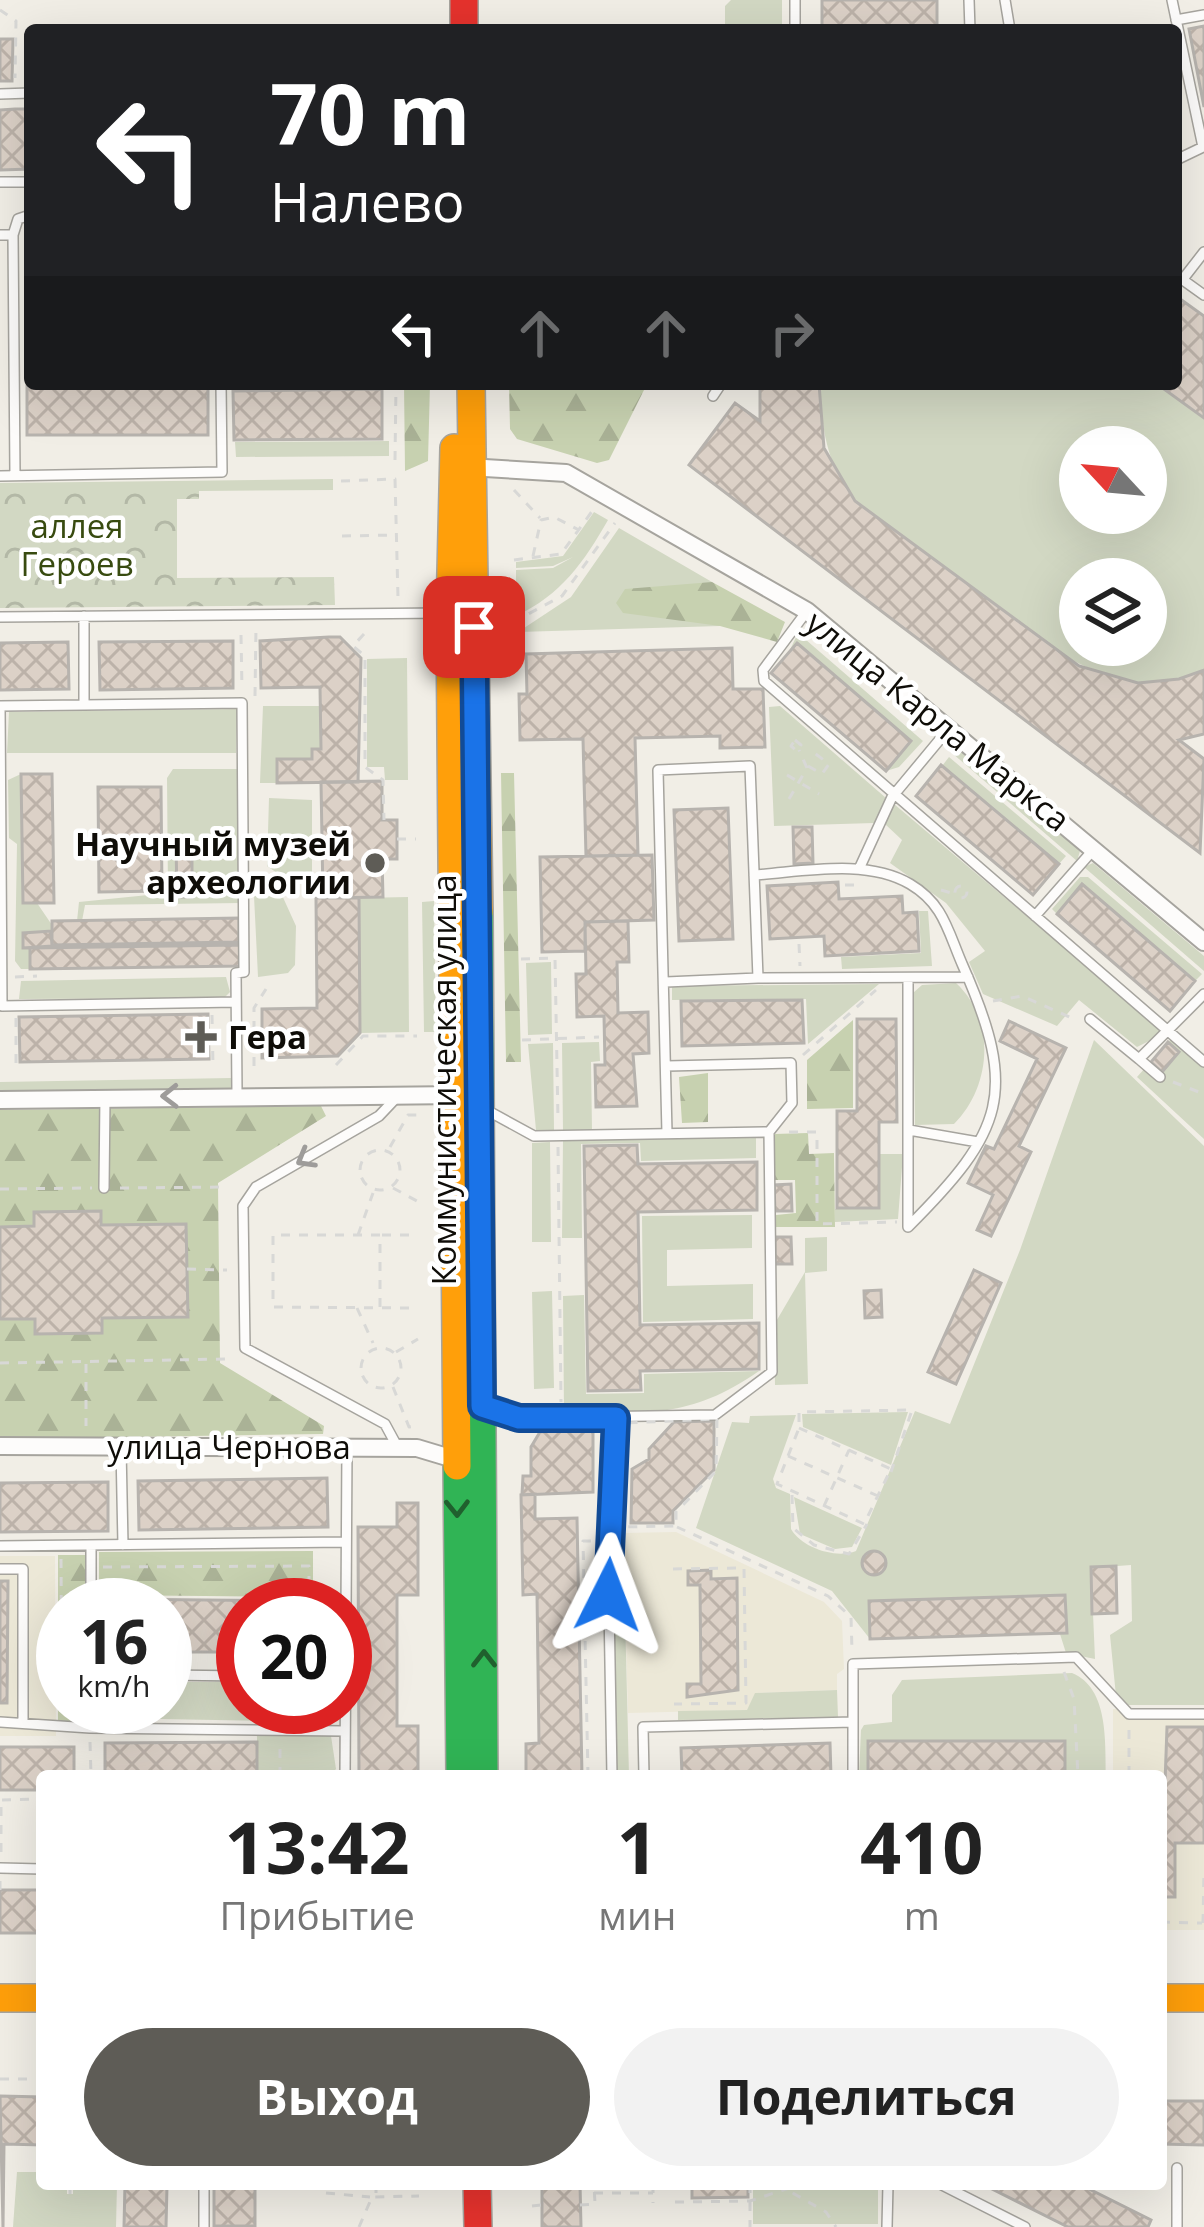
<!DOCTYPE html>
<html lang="ru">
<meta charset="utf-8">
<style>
:root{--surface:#fff;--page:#f2f2f2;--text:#222;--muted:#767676;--accent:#5e5c56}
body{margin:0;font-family:"Open Sans",sans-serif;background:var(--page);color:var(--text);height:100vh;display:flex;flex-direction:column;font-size:45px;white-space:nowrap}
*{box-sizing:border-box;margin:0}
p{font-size:39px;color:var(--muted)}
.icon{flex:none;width:66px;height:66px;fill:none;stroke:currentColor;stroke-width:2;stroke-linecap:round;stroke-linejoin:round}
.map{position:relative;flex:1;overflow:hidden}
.drawer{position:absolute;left:36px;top:1770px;width:1131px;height:420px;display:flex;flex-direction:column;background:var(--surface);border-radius:12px;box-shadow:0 12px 48px #0002}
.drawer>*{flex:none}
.guide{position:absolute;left:24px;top:24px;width:1158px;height:366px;border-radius:12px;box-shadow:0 12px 48px #0002;background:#202124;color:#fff;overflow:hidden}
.needle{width:78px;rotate:296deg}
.buttons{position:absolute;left:1059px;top:426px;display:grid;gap:24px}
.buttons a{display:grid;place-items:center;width:108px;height:108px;border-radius:50%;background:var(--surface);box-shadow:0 12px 48px #0002;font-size:60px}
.speed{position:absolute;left:36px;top:1578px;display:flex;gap:24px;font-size:60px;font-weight:700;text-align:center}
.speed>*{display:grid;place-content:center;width:156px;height:156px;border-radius:50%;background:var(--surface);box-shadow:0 12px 48px #0002;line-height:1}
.speed small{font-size:30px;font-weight:400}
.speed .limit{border:18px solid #d22;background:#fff;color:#111}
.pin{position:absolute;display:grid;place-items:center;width:102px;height:102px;color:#fff;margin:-51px;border-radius:24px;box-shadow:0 6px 18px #0006}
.me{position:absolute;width:132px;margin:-66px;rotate:3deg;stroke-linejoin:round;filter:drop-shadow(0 0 9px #0008)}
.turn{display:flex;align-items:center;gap:42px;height:252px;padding:0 48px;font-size:54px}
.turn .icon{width:156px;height:156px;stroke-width:2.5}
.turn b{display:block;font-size:84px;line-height:102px}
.lanes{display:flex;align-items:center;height:114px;padding:0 48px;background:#0003;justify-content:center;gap:60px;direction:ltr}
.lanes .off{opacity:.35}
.eta{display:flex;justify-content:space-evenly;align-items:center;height:204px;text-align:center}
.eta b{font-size:72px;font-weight:700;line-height:84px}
.button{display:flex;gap:24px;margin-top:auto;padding:24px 48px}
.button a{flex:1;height:138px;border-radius:72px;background:var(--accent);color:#fff;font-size:48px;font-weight:700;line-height:138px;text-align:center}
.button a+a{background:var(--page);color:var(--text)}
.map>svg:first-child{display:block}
.built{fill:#ece8d7}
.grass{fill:#d2d8c3;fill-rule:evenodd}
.forest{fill:url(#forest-firs)}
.park{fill:url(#park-crowns)}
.building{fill:url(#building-cross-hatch);stroke:#b7b3ae;stroke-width:3}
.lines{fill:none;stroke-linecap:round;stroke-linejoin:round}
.lane-casing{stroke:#a6a49e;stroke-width:12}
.street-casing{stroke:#a6a49e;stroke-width:20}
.fast-casing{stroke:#a6a49e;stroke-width:30}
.slow-casing{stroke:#a6a49e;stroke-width:30}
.jam-casing{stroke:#a6a49e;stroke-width:30}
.path{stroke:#d8d8d6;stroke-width:3;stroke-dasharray:9 9;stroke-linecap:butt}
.lane{stroke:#fdfcfb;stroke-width:9}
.street{stroke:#fdfcfb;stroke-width:16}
.fast{stroke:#30b455;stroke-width:27}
.slow{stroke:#ff9f0a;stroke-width:27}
.jam{stroke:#e5322d;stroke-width:27}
.oneway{stroke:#9e9c9a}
.oneway2{stroke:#20602e}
.route-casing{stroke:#114b97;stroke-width:30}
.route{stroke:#1a73e8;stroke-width:21}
.poi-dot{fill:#5e5c56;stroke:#fff;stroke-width:4.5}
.labels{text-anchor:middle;stroke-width:9;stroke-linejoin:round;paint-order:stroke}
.park-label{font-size:33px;fill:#384b10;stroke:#fff}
.street-label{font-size:33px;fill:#0f0d08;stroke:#fff}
.poi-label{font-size:33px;font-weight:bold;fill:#0f0d08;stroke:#fff;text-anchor:end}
</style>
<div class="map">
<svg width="1204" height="2227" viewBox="0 0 1204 2227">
<defs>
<pattern id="forest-firs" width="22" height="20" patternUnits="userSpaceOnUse" patternTransform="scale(3)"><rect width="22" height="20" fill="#c7d1b0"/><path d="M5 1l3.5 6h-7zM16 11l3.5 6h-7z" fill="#aab296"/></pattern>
<pattern id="park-crowns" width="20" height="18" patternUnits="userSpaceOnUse" patternTransform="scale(3)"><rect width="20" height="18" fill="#d2d8c3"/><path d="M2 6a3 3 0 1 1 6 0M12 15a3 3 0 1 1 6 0" fill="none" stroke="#b3b8a6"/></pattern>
<pattern id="building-cross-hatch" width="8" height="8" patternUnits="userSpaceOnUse" patternTransform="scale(3)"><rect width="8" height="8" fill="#dcd1c7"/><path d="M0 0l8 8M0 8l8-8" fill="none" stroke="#bcb2a9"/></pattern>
</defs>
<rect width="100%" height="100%" fill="#f1eee6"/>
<path class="built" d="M676,1532L824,1602L842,1621L844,1669L837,1674V1690L756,1693L747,1710L628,1713L623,1533Z
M0,1556H55L56,1736H0Z
M1113,1709H1204V1930H1161V1776H1113Z"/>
<path class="grass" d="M731,0H782V30H725V6Z
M819,384H1157L1204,418V670C1184,678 1164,685 1141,683C1055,676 945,562 870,514C828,477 823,438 819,384ZM1080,447H1146V513H1080ZM1080,579H1146V645H1080Z
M389,441V456L236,457L235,442Z
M594,512L608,520C584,562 561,595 516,616V570L553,568L573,557L553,566L516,568V562L563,556Z
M619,528L712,582L720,626L518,632L571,597Z
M798,633L923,741L899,767L886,771L911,740L797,644L788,654Z
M407,658L408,780H385L384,767H367V659Z
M263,706H320L321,749L312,759H277V783H260Z
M780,706L886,798L874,823L774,826L769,707Z
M237,709L236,753H7L9,712Z
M960,748L1080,851L1077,861L952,753Z
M949,757L1066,856L1059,864L942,766Z
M173,769H239L241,903L85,905L82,921H77L79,902L168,893L167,778Z
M21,774L23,903H37L52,925L53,947L30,948V969H21L15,961L17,844L9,838L8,780Z
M269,798L312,800V874L280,875L267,866Z
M894,804L1165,1033L1137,1047L1079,1000L1057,1026L983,994L969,962L985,951L946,903L890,863L902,840L885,824Z
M1093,863L1204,956V971L1084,867Z
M1080,877H1088L1202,974L1195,981L1082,885L1057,914L1052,909Z
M281,893L296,926L295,965L288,973L258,977L254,896Z
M408,897L409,1032L360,1033L359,898Z
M434,901L436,1032H424L422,902Z
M919,911H928L932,966L842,969L841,957L921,953Z
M551,962L552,1034L528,1035L526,963Z
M226,977L230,992L224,998L19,999L21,981Z
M956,983C997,1021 991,1087 954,1124L915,1125L913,993L922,985Z
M879,984L808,1044L806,999L672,1000V986Z
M1171,1039L1204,1066V1139L1137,1077Z
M1094,1040L1204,1146V1705H1128L1116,1696L1110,1635L1132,1621L1131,1565L1091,1568L1095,1659L1066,1653L1060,1634L1067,1633L1065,1595L869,1602L870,1639L832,1591L696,1528L732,1422L749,1423L750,1416L796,1415L773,1479L776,1488L790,1494L791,1529C802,1548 836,1559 856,1551L915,1411L950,1424L1020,1250Z
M599,1042L600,1061L591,1062L592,1130L563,1131L562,1043Z
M553,1043L554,1130H536L528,1044Z
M231,1078V1089L0,1093V1082Z
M756,1137V1158L641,1161L640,1143L581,1144L582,1238H562L563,1140Z
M550,1142L551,1242H532V1143Z
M879,1154H903L898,1219L835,1222V1209L879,1208Z
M752,1215V1248L667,1250V1286L753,1284V1319L643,1322L642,1216Z
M827,1237V1271L805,1273L808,1384L775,1385L774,1325L805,1272V1238Z
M552,1291L554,1388L534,1389L532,1292Z
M584,1295L586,1394L644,1393V1374L759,1371C689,1420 646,1412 564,1414L563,1296Z
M908,1412L891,1465L803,1427L802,1414Z
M794,1497L862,1528L852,1547L835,1549L800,1534Z
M616,1533H623L629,1776H616L611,1549Z
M1072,1673C1109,1688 1105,1742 1106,1776H1065L1064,1741H869L868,1776H859L861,1730L864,1725L892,1722V1695L902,1680Z
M165,1682H243V1707H331L319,1722L107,1718V1707H165Z
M837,1690L838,1717L678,1720V1711L747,1710L755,1693Z
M257,1735L331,1736L336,1769L330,1776H257Z
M17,2172H42V2184H67V2194H73V2184H117L116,2227H13Z
M753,2184H878V2224H753Z"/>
<path class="forest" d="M404,384H430L428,461L405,471Z
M509,384H647L609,460L597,463L517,439L510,429Z
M712,582L785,622L777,642L720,626L623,613L616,603L625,589Z
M501,773H514L521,1062H506Z
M853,1020V1108L807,1109V1060Z
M708,1073V1122L682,1123L679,1077Z
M321,1106L326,1116L218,1183L220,1363L324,1426L323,1434L0,1439V1110Z
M808,1133L809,1154L834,1153L835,1227H775L776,1215L796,1213L795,1180H774V1134Z
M313,1551V1597L99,1595V1552Z
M58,1555H87L86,1605H63V1707H85V1722H58Z"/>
<path class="park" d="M333,479V490L199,491V499H177V578L334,577L335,605L0,608V483Z"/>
<path class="building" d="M822,0H937V26L955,30H822Z
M1204,26V107L1189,29Z
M0,39H13L12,81H0Z
M15,109H30V169L0,170V110Z
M1176,296L1204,316V418L1157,384H1176Z
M760,384H819L824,448L855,501L1079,666L1138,683L1179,679L1204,670V734L1179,740L1204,759L1200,853L689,465L735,403L760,421Z
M165,385H208V435H27V386Z
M382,389V439L234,440L233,391Z
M329,637H340L361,658L358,782L277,783V759H312V749H321L320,687L261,688L260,641Z
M233,641V688L100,690L99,642Z
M68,642L69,689L0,690V643Z
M797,643L911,741L886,771L771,673Z
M732,648L733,689H763L765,747L720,748V736L635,738L638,855L586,856L583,739L520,740L519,694H527L526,654Z
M941,765L1059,864L1033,895L916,796Z
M21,774H52L54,903H23Z
M382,781V820H397V859H382L383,897L323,898L321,782Z
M98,787H161L162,891L99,892Z
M728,808L733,939L679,941L674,810Z
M793,827H812L813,863L794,864Z
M192,842V897H177L176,843Z
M652,855L654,920L585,922V951L542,952L540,857Z
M838,882L839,899L902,896L903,913L917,912L919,951L825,956L824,936L770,939L767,886Z
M1082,884L1195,981L1170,1011L1057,914Z
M316,898H359L360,1033L338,1056L262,1058V1009L317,1008Z
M239,918V942L52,945V921Z
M628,921L629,962H617L618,1013L648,1012L649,1053L633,1054L637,1106L596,1107L595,1065H605L604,1016L577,1017L576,974H586L585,922Z
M51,931L52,946L23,948V933Z
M240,945V966L30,969V948Z
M802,1000L804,1043L682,1046L681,1001Z
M208,1014L209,1059L20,1062L19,1017Z
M857,1019H896L897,1122H879V1208H837V1111H857Z
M1009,1021L1066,1048L1019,1146L1031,1152L991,1236L977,1230L993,1195L968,1183L986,1146L994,1149L1037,1059L1000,1041Z
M1168,1042L1179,1052L1162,1072L1151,1062Z
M637,1145L638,1164L757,1162V1210L638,1212L640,1325L759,1323V1369L640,1371L641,1390L588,1391L584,1146Z
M791,1184L792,1211H775L774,1185Z
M101,1211V1225L186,1224L188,1317L102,1318V1333L35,1334V1319H0V1227L34,1226V1212Z
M775,1237H791L792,1264H775Z
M974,1270L1001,1283L956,1384L928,1372Z
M881,1290L882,1317L865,1318L864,1291Z
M714,1421V1470L673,1511V1523H631L632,1469L649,1459V1449L674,1422Z
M593,1428V1492L522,1495L523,1476H531V1447L540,1432Z
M327,1478L328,1527L139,1530L138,1481Z
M108,1482V1531L0,1532V1483Z
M535,1494V1519L577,1518L582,1776H526V1744L539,1743L537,1594L523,1595L521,1495Z
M397,1503H418V1595H397V1726H418V1776H359L358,1527H397Z
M862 1563a12 12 0 1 1 24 0a12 12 0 1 1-24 0Z
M1116,1566L1117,1613L1092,1614L1091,1567Z
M711,1570V1579L737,1578L738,1690L687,1697V1684H701L700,1585H688V1571Z
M0,1581H8L7,1703H0Z
M1065,1595L1067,1633L870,1639L869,1601Z
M105,1599L304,1601V1605H243V1652H165V1605H105Z
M1167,1727H1204V1843H1175V1897H1161Z
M868,1741H1065V1776H868Z
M257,1742V1776H105V1743Z
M830,1743L831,1776H682L681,1748Z
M0,1747H74V1776H42V1790H0Z
M0,1890H42V1933H0Z
M0,2096L42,2097V2145L4,2144L3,2227Z
M0,2096L42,2097V2145L4,2144L3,2227Z
M1161,2101H1204V2145L1161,2144Z
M125,2184H188V2186H167L166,2227H124Z
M125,2184H188V2186H167L166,2227H124Z
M214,2184H371V2185L255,2184V2226H214Z
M542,2184H580L581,2227H542Z
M692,2184H748V2197L692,2198Z
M982,2184H1079L1151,2220L1148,2227H1068Z"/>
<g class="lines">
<g class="lane-casing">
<path id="lane" d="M969,0L970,30
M1005,0L1010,30
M1172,0L1203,147L1176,160
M1176,20L1204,15
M795,30V0
M0,94L30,93
M0,182H30
M0,235H13L15,475
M13,235L18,219L30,215
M1176,275L1204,295
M1183,279L1204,252
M713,396L721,384
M0,476L222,472L221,384
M807,611L763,670L764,681L1204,1062
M84,616V705L0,706L2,1006L236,1002
M0,617L445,613
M84,705L242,703L244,972L236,973L237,1094
M859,869L892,797L951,726
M754,875C802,872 866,858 910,884C944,904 948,932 963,966C1019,1093 1004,1131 908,1227
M1035,916L1094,849
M758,978L968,977
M666,982L758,978L750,766L658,770L667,1133
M1090,1019L1139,1059L1204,994
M1139,1059L1160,1077
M667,1066L791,1063L792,1103L769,1132
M397,1097L379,1116L256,1187L243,1206L245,1348L385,1424L398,1448
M458,1125L481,1107L534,1136L769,1132L772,1372L715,1415L519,1418L486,1408
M909,1130L978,1142
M104,1188L105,1097
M908,1227V979
M121,1448L123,1545
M0,1546L346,1542
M0,1569H23V1722
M91,1605V1545
M165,1675L243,1676
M90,1707V1728L345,1731
M0,1722L90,1728
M345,1776L347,1447
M612,1776L608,1550L614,1524L616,1418
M644,1776L643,1727L853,1722
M853,1776V1664L1076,1657L1129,1714H1204
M0,1868L42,1869
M204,2184V2227
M940,2184L1025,2227
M887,2227L888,2184
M1177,2227V2168"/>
</g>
<g class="street-casing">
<path id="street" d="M468,467L566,473L807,611L1204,942
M0,1100L460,1095
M0,1446L417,1448L457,1460"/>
</g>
<g class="fast-casing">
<path id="fast" d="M479,912L484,1776
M457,1466L460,1776"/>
</g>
<g class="slow-casing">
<path id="slow" d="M471,384L479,912
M454,448L450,613L457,1466
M0,1998H42
M1161,1998H1204"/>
</g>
<g class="jam-casing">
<path id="jam" d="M464,0V30
M477,2184L478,2227"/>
</g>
<path class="path" d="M0,10L16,21L15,78
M395,460L396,384
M341,481L395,479L398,598
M514,490L540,518
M342,536L394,535
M533,556L541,520L554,517L579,530
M514,560L561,554L593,510
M513,622L562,596L615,523
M364,634L353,646L365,656V767L383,780L384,820
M241,635L242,689
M255,696L256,627
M795,740L801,745L797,751L791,746Z
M808,766L822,774L829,764L813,752
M787,775L819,794
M789,799L807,768L799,750
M397,839H416
M845,885H857
M955 892a6 6 0 1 1 12 0a6 6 0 1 1-12 0Z
M941,890L955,894
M799,944L800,966
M521,959L555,958L558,1120
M15,977L37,976
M993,1001L1022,996L1074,1019
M212,1015L213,1067
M16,1018V1070
M522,1040L599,1037
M803,1055L876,990
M336,1065L363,1036H417
M254,1066V1008L266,989
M1173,1082L1204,1094
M789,1132H817V1224L897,1222
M390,1147L408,1115H417
M558,1147L561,1402
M360 1170a20 20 0 1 1 40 0a20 20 0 1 1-40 0Z
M120,1188L226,1187
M393,1188L417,1201
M0,1189L92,1188
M358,1235L373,1193
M382,1235H417
M187,1269L227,1270
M380,1307V1235H273V1307L418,1308
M357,1308L373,1343
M361 1368a20 20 0 1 1 40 0a20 20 0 1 1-40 0Z
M396,1352L418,1339
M0,1363L228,1359
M86,1364V1426
M393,1387L409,1427L418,1426
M717,1419L716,1471L676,1512V1526L619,1527L625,1423Z
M799,1428L891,1469L864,1524L777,1484L799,1428V1412L912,1410L891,1472
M788,1456L878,1496
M792,1495L793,1528L814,1545L849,1554L867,1524
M824,1506L849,1450
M677,1527L828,1596L851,1617L852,1651
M61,1559L62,1712
M103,1567L309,1566V1605
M673,1569L744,1568L746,1703L674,1704
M1064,1672L1074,1699L1078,1776
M1129,1730V1776
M90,1742L91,1776
M280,1776V1744
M588,1776L583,1541H596
M2,1800L42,1799
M1,1852V1800
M0,1890V1879
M1161,1922L1202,1923
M1203,1923L1204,1871
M0,2079H42
M376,2184V2195
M653,2184V2203
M750,2184V2227
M777,2184L826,2212L836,2227
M326,2193L370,2197
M594,2193H653
M70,2194V2184
M675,2202L750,2201L801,2184
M580,2205L595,2204L594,2184
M532,2206L542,2205
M359,2227L372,2197L419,2196"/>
<use href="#lane" class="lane"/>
<use href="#street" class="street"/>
<use href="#fast" class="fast"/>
<use href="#slow" class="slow"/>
<use href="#jam" class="jam"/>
</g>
<defs><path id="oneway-chevron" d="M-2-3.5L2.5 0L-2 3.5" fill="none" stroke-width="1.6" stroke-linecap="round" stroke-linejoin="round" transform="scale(3)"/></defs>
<g class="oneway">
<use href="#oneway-chevron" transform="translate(170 1096) rotate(179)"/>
<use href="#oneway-chevron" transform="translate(305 1159) rotate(150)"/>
</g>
<g class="oneway2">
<use href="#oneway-chevron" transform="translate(457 1508) rotate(89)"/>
<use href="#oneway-chevron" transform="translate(484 1659) rotate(-90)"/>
</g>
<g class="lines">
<g class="route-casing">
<path id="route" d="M474,627L482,1406L519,1418H616L608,1595"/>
</g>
<use href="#route" class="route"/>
</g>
<g class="poi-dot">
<circle cx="375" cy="863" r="12"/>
<path d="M195 1019h12v12h12v12h-12v12h-12v-12h-12v-12h12z"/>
</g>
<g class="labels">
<g class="park-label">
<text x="77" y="538">аллея<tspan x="77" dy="38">Героев</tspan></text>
</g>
<g class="street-label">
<text transform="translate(938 721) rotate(39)" y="12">улица Карла Маркса</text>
<text transform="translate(444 1080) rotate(-90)" y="12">Коммунистическая улица</text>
<text x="229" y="1459">улица Чернова</text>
</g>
<g class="poi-label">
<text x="351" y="856">Научный музей<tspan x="351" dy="38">археологии</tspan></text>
<text x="228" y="1049" text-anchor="start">Гера</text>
</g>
</g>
</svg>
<div class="buttons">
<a><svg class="needle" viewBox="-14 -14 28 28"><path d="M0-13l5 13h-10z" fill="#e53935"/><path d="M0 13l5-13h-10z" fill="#767676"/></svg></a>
<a><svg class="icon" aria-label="layers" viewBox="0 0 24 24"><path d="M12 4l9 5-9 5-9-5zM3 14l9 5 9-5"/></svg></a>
</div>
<div class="speed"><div>16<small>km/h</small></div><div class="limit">20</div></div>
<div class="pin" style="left:474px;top:627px;background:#d93025"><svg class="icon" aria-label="arrive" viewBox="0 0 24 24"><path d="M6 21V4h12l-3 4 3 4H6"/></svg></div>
<svg class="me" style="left:608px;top:1595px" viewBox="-20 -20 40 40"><path d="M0-17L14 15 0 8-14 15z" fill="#1a73e8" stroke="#fff" stroke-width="4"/></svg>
<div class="guide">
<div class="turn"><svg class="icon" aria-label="left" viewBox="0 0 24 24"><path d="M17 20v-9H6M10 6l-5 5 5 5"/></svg><div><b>70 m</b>Налево</div></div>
<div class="lanes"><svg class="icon" aria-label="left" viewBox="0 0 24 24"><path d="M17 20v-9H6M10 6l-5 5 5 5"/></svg><svg class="icon off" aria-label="ahead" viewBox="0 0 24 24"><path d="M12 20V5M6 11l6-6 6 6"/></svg><svg class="icon off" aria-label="ahead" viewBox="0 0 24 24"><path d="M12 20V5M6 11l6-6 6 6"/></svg><svg class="icon off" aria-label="right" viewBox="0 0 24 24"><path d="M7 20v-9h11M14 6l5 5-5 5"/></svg></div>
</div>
<section class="drawer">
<div class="eta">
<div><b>13:42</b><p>Прибытие</p></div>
<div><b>1</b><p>мин</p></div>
<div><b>410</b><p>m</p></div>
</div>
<div class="button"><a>Выход</a><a>Поделиться</a></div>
</section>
</div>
